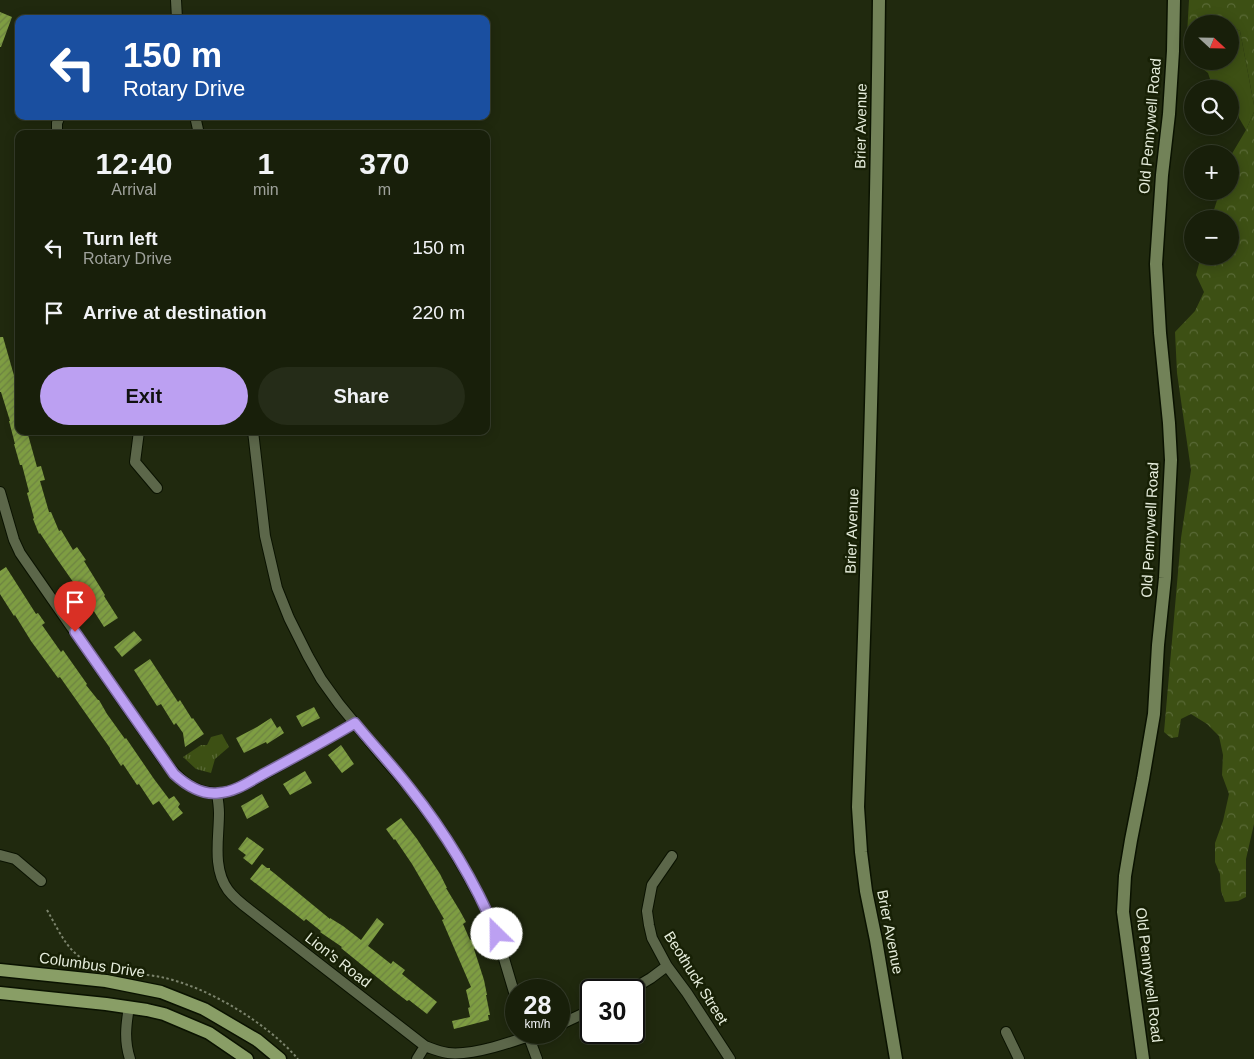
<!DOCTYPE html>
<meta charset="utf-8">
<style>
:root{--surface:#181f0a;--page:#252c18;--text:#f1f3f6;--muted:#9fa29c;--line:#363d2b;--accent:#bca0f2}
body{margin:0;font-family:Arial,sans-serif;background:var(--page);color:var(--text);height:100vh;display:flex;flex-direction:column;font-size:19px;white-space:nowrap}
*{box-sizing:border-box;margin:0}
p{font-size:16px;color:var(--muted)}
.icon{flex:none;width:28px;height:28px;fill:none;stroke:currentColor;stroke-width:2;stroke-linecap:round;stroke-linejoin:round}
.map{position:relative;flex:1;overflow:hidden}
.drawer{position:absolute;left:15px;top:130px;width:475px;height:305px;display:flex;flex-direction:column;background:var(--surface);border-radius:10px;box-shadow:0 2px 12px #0003,0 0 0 1px var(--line)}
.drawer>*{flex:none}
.guide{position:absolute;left:15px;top:15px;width:475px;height:105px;border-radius:10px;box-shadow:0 2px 12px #0003,0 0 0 1px var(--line);background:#1a4fa0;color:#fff;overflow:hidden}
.needle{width:32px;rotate:112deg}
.controls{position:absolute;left:1184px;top:15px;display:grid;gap:10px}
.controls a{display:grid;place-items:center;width:55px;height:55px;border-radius:50%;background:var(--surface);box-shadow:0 2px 12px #0003,0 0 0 1px var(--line);font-size:25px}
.speed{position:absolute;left:505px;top:979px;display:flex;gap:10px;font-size:25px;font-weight:700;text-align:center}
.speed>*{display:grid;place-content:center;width:65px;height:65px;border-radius:50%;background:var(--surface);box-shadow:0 2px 12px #0003,0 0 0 1px var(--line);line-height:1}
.speed small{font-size:12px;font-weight:400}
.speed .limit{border:2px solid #111;border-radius:8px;background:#fff;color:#111}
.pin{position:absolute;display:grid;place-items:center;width:42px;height:42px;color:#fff;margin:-51px -21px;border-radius:50% 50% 50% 0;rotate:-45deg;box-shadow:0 0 5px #0007}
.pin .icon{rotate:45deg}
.me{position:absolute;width:55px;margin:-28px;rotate:337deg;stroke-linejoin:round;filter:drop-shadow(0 0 4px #0008)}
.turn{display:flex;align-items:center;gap:18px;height:105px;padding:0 25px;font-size:22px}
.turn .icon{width:65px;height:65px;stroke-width:2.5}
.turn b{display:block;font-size:35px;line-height:42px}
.eta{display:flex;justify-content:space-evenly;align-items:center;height:85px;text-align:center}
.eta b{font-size:30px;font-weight:700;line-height:35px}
.cta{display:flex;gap:10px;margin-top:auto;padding:10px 25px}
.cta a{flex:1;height:58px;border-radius:30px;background:var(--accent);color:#111;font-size:20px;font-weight:700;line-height:58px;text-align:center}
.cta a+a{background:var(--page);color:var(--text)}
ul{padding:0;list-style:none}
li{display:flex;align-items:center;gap:15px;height:65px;padding:0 25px}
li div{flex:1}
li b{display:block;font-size:19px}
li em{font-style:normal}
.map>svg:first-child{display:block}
.grass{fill:#3d5014}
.forest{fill:url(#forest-crowns)}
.park{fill:url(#park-tufts)}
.building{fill:url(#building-hatch)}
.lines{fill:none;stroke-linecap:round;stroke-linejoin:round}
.street-casing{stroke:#0a1200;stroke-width:12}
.secondary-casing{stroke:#0a1200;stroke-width:15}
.primary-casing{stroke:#0a1200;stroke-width:15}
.path{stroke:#7c846d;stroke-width:2;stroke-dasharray:2.5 2.5;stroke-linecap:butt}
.street{stroke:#5c674a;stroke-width:10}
.secondary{stroke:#728258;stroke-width:12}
.primary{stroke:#899e66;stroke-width:12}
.route-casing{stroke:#7a689d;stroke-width:12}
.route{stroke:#bca0f2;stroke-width:9}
.labels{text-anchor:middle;stroke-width:5;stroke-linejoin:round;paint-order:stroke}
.street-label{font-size:15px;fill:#e5ecdb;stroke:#172005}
</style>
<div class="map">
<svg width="1254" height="1059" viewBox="0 0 1254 1059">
<defs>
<pattern id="forest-crowns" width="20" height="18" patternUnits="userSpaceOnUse" patternTransform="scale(1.25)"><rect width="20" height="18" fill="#3d5014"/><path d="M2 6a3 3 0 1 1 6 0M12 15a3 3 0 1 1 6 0" fill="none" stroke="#596936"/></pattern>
<pattern id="park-tufts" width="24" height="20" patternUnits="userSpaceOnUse" patternTransform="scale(1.25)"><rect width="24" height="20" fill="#3d5014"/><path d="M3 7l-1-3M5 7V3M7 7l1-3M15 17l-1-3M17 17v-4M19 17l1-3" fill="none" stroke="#596936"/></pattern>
<pattern id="building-hatch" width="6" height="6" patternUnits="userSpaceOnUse" patternTransform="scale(1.25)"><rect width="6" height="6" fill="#7e9d42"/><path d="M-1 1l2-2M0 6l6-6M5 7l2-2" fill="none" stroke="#6d8342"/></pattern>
</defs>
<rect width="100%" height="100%" fill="#20290e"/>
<path class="grass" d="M1230,26L1240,31L1254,105V112L1246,130L1239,118L1235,98L1230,96V89L1213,88L1208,73L1198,65L1196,61H1230Z"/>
<path class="forest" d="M1189,0H1254V105L1240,31L1230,26V24H1192V51L1187,35Z
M1254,112V824L1246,859V897L1238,901L1225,902L1221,891L1220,874L1215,862V843L1223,821L1229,794L1222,775L1223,755L1219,736L1207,724L1191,714L1181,719L1178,737L1171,738L1164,732L1181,538L1191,470L1177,373L1175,332L1195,311L1204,292L1196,275L1201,256H1230V219H1211L1220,191H1230V157L1246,130Z"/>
<path class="park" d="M222,734L229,747L215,759L211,773L196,769L183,757L201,745H207L211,737Z"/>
<path class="building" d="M0,12L12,17L1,47H0Z
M0,337H3L19,393V431H27L37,467L41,466L45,480L40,481L49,512H51L59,531L61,530L73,550L77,547L86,560L84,561L105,595L104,596L118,618L104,627L90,605H89L78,589L55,556L40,533L39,534L33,519L34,518L27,493L29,492L22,465H20L14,444H15L9,421H10L1,392H0Z
M6,567L36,614L38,613L45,623L42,625L61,652L63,650L87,684L86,685L98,700H99L107,714L125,739L126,738L154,779L169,799L174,796L180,804L178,807L183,813L173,821L159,801L153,805L139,784L137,785L123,764L121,766L110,749V748L60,677L58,678L31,641L15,615L14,616L0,594V571Z
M134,631L142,640L122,657L114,647Z
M150,659L178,702L180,700L192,719L193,718L204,734L185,747L183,733L176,723L174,725L161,704L157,706L134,670Z
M314,707L320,718L302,727L296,716Z
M271,718L277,728L280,726L284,733L267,744L266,742L244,753L236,738L257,727Z
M341,745L354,764L342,773L328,755Z
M305,771L312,783L290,795L283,784Z
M262,794L269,807L247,819L241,806Z
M401,818L417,839L440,874L447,888H446L460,911L466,922L463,924L470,940L472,939L476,948L474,949L484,980L487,995H486L490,1015H488L489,1020L454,1029L452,1021L470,1017L468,1008L470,1007L466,990L471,987L442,920L444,919L412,864L395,839L394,840L386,829Z
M247,837L264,849L252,865L243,858L246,855L238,849Z
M262,864L267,868H270V870L274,873L330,919V918L343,926L361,940L377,918L384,924L368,946L391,964L393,961L405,970L402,974L437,1002L427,1014L409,1000L407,1001L394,991L341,948L342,947L320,932L321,931L306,919L304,921L250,879Z"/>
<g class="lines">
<g class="street-casing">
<path id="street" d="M176,0L177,19
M195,116L199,134
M57,134V123L60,116
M139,431L135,462L157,488
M253,431L265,536L277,588L289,618L308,656L321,679L339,704L380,754L408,786L443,833L467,874L487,911L497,935L516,999
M0,492L14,540L20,553L165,762C179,779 192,792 215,793C233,794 252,780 268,772C297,756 326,740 355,723
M217,794C218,800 219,807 219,813C219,838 212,868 228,890C234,898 243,905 251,911L425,1046C433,1049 440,1052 448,1053C474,1056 515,1041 540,1032
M0,855L15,859L41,881
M672,856L652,885L647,911L649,925L652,938L667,966L687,993L730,1059
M631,990L651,978L667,966
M129,1007C126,1025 124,1041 130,1059
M559,1025L591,1010
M527,1032L537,1059
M1006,1032L1019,1059
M417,1059L425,1046"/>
</g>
<g class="secondary-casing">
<path id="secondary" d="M879,0C876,269 868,538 858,807L861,852L866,891L876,940L896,1059
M1143,1059L1123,912L1125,876L1131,840L1143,779L1154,714L1158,645L1165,578L1171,460L1169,423L1160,333L1156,264L1162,175L1169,114L1173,51L1174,0"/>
</g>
<g class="primary-casing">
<path id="primary" d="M0,970L106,981L161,992L204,1009L257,1040L280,1059
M0,993L106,1004L147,1010L164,1014L209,1033L247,1059"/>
</g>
<path class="path" d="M47,910C62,936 67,953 96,967
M127,972C138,974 150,975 161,977C208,987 267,1023 298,1059"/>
<use href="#street" class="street"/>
<use href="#secondary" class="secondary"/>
<use href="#primary" class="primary"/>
</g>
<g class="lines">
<g class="route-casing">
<path id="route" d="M75,632L174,774C186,785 201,795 218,793C236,792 252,780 267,772C297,756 326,740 355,723C373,745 392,765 409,787C445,832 475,882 497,934"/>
</g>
<use href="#route" class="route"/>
</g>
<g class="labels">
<g class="street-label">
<text transform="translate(861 126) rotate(-89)" y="5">Brier Avenue</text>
<text transform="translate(1150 126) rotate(-85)" y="5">Old Pennywell Road</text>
<text transform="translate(1150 530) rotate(-87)" y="5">Old Pennywell Road</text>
<text transform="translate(852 531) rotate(-88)" y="5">Brier Avenue</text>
<text transform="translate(890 932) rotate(79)" y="5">Brier Avenue</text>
<text transform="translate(338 960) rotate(38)" y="5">Lion's Road</text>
<text transform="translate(92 965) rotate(8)" y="5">Columbus Drive</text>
<text transform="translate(1149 975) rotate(83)" y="5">Old Pennywell Road</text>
<text transform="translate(696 978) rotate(58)" y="5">Beothuck Street</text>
</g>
</g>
</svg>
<div class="controls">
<a><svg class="needle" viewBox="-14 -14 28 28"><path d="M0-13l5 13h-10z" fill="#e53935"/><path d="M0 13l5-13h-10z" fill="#9fa29c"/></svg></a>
<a><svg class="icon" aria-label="search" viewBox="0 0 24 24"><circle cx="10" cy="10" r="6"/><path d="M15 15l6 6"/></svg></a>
<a>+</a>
<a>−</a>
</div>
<div class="speed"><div>28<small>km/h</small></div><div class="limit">30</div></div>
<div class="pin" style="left:75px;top:632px;background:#d93025"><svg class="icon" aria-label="arrive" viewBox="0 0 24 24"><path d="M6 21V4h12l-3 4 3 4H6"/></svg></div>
<svg class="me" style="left:497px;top:934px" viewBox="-20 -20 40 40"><circle r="19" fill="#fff"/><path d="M0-13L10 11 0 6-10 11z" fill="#bca0f2"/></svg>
<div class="guide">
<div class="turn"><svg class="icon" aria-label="left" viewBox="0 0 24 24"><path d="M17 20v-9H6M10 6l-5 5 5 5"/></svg><div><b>150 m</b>Rotary Drive</div></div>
</div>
<section class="drawer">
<div class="eta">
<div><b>12:40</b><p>Arrival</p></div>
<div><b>1</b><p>min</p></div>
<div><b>370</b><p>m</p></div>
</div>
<ul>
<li><svg class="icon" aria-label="left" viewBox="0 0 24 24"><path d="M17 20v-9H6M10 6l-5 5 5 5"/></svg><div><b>Turn left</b><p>Rotary Drive</p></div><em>150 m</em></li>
<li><svg class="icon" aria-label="arrive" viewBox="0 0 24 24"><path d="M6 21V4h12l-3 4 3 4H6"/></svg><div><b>Arrive at destination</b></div><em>220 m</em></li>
</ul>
<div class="cta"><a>Exit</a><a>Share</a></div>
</section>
</div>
